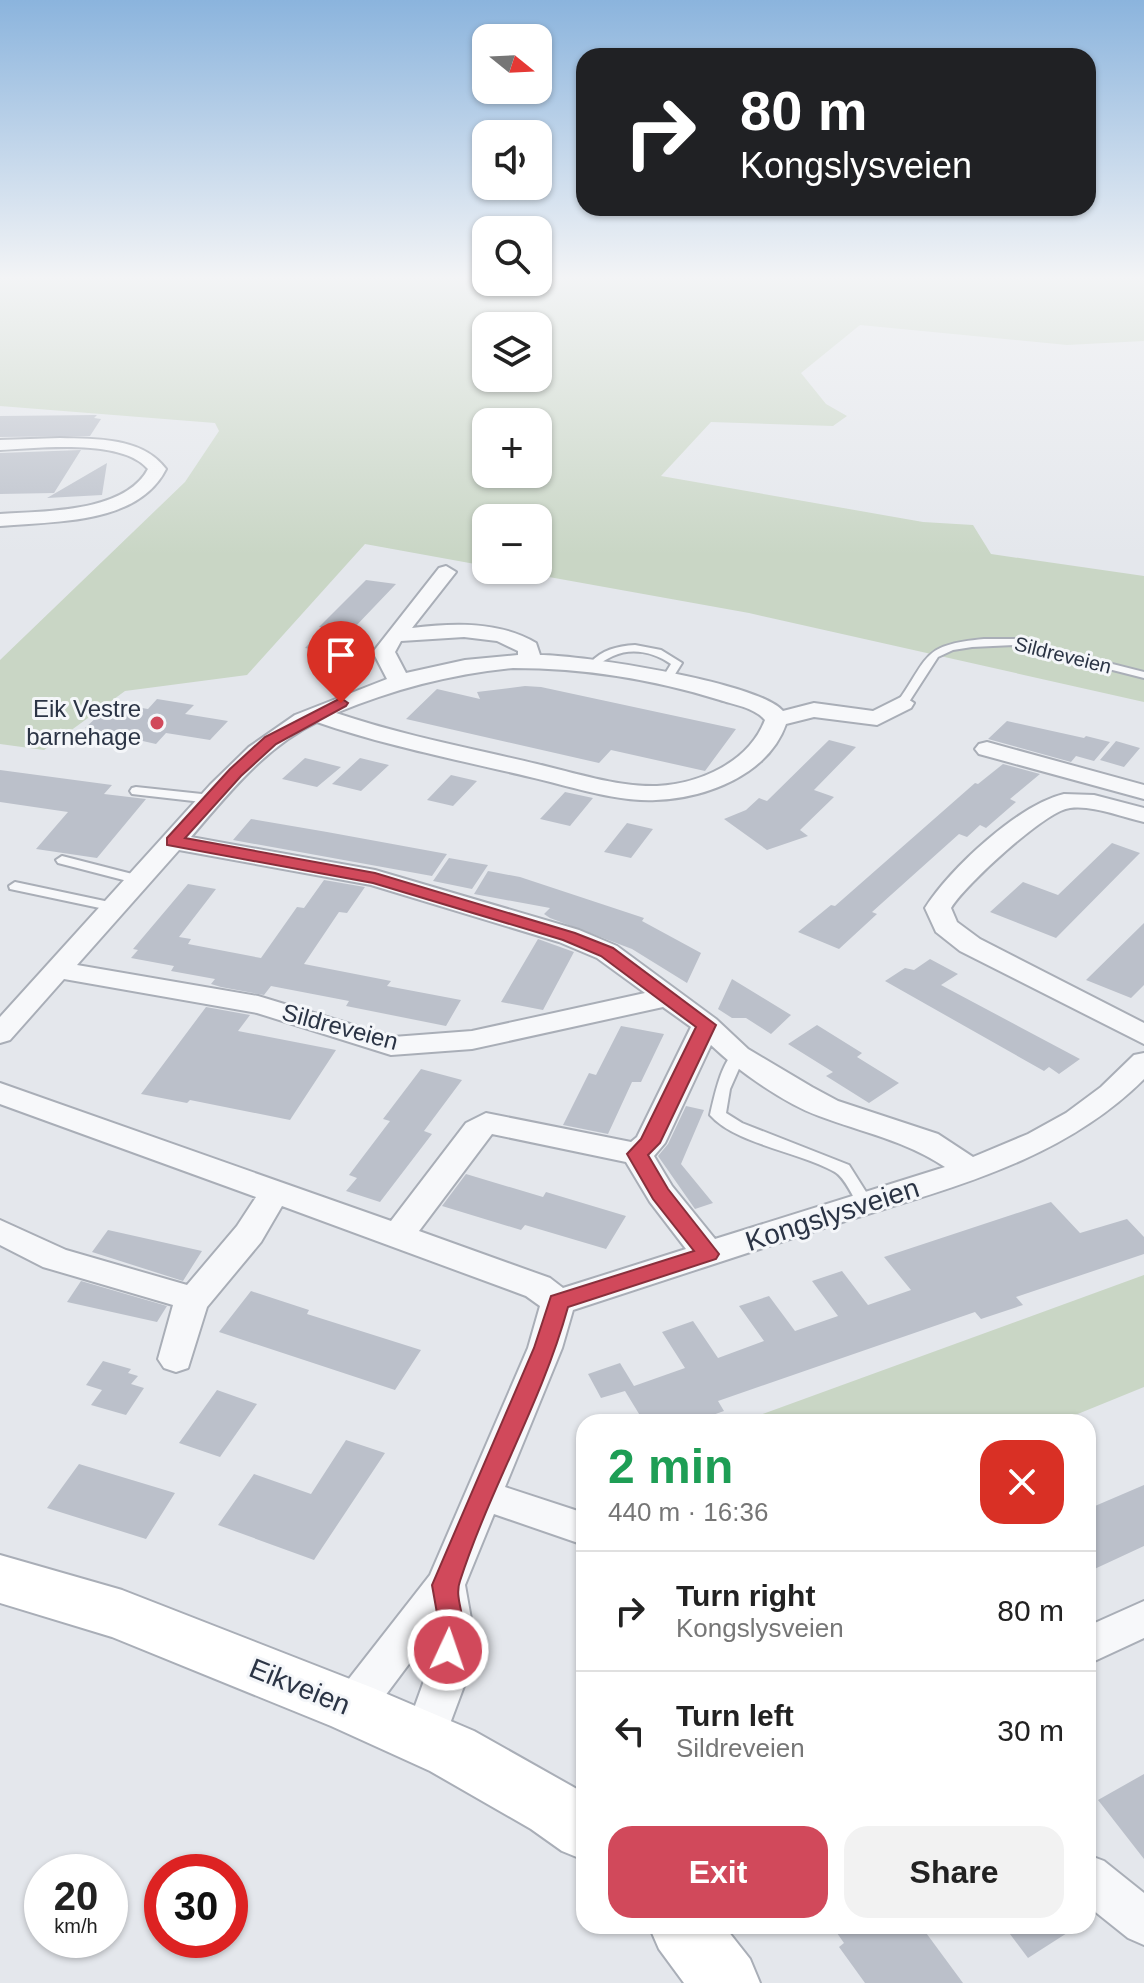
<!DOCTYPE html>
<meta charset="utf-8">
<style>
:root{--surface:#fff;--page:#f2f2f2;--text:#222;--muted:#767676;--line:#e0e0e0;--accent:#d1495b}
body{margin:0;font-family:Arial,sans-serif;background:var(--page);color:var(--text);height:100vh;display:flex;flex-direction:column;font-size:30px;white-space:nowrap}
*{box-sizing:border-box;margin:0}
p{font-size:26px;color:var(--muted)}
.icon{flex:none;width:44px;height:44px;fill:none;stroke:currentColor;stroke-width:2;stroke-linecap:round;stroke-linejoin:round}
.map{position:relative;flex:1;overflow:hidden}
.sheet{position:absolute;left:576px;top:1414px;width:520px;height:520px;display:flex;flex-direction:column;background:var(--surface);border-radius:24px;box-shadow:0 2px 6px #0004}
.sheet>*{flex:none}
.guide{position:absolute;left:576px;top:48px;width:520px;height:168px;border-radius:24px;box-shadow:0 2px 6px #0004;background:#202124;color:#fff;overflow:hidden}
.needle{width:52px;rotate:108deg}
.controls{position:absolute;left:472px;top:24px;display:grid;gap:16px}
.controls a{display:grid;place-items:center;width:80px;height:80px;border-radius:16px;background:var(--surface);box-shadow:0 2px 6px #0004;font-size:40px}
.speed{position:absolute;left:24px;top:1854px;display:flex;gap:16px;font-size:40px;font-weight:700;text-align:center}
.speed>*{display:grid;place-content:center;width:104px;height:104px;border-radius:50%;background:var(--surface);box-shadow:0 2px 6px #0004;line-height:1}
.speed small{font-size:20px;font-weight:400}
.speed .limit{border:12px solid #d22;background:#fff;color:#111}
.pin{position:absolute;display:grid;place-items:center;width:68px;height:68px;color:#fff;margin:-82px -34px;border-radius:50% 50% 50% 0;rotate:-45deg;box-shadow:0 0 8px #0007}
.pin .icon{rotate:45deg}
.me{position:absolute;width:88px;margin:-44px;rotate:3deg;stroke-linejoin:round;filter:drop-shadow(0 0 6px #0008)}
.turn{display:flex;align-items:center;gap:28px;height:168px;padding:0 32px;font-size:36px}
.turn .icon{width:104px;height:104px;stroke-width:2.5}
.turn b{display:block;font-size:56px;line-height:68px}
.round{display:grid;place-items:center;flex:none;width:84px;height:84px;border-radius:24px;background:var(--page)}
.head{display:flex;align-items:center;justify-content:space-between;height:136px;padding:0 32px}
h1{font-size:48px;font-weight:700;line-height:60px;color:#1e9e55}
.primary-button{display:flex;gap:16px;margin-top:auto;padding:16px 32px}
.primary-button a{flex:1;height:92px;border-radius:24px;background:var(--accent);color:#fff;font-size:32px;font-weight:700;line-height:92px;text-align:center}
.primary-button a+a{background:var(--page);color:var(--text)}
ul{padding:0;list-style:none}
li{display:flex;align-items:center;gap:24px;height:120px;padding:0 32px;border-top:2px solid var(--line)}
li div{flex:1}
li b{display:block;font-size:30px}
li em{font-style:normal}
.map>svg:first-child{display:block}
.green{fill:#c9d6c5;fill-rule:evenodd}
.building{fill:#bbc0ca}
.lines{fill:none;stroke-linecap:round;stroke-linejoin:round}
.service-casing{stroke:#a9aeb7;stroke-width:4}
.minor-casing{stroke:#a9aeb7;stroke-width:4}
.secondary-casing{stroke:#a9aeb7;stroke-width:4}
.service{fill:#f7f8fa;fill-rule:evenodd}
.minor{fill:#f7f8fa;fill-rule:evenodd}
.secondary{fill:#fff;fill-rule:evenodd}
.route{fill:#d1495b;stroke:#882f3b;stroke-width:2}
.poi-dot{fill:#d1495b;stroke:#f4f6f9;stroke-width:3}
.labels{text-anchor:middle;stroke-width:6;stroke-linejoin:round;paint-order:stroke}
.far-street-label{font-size:20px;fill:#2b3445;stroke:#f4f6f9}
.poi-label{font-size:24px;fill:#2b3445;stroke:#f4f6f9;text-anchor:end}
.street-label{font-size:24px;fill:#2b3445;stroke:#f4f6f9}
.near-street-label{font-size:28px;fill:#2b3445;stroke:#f4f6f9}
</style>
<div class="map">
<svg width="1144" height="1983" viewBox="0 0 1144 1983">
<rect width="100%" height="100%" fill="#e4e7ec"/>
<path class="green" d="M0,278H486V282H538V278H1144V341L1067,345L860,325L801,373L826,404L847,416L833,426L711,422L661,476L923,522L973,525L991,554L1144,576V702L749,613L510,570H538V518H486V566L365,544L247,675L125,691L44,750L0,744V660L185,482L219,431L215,423L0,406ZM486,326H538V378H486ZM486,422H538V474H486Z
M1144,1275V1387L1058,1422H741Z"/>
<path class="building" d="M97,415L94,418L101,419L90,436L0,437V416Z
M81,450L54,493L0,494V453Z
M107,463L102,495L47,498Z
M366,580L396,584L331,652L305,648L324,628L319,627Z
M525,686L541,687L736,729L705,771L611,750L599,763L406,719L437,689L480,699L477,692Z
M157,699L194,705L185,714L228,721L210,740L166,733L156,744L85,728L112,703L148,709Z
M1007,721L1084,738L1086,736L1110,742L1094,761L1076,756L1071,762L988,739Z
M829,740L856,747L814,790L834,797L800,830L808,836L767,850L724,819L746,810L759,798L767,801Z
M1116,741L1140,748L1124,767L1100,760Z
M305,758L341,767L317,787L282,779Z
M360,758L389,765L361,791L332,784Z
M1003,764L1040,774L1010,799L1016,802L986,828L980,825L967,837L959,834L872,912L877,914L839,949L798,932L831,905L835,906L975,783L978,784Z
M0,770L112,785L104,794L146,799L97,858L36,849L68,812L0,802Z
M451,775L477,781L453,806L427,800Z
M565,792L593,798L570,826L540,819Z
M251,819L327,832L447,854L432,876L233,840Z
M627,823L653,829L631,858L604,852Z
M1112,843L1140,853L1056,938L990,912L1023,882L1058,895Z
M449,858L488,865L472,889L433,881Z
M488,871L520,877L644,918L642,921L701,953L687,983L632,949L550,918L544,914L550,908L474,894Z
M324,880L365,887L347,913L339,912L304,964L391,981L387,986L461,1000L446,1026L346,1006L349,1001L271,986L264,995L221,987L211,984L215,979L171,971L174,966L131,958L138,950L133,949L188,884L216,889L179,937L191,939L188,944L261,958L297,907L304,908Z
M1144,923V985L1131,998L1086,980Z
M538,939L574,952L543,1010L501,1002Z
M930,959L958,974L941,985L1080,1059L1059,1074L1049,1067L1044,1071L885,981L905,968L914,970Z
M732,979L791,1015L771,1034L746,1018H732L718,1009Z
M206,1007L250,1015L238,1031L336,1050L290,1120L190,1100L187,1103L141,1094Z
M817,1025L862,1053L857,1057L899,1083L869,1103L826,1076L833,1072L788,1044Z
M621,1026L664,1034L641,1082H632L608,1134L563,1125L589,1073L596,1075Z
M421,1069L462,1080L424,1131L432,1134L380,1202L346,1191L357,1178L349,1175L390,1121L383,1119Z
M686,1106L704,1110L681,1164L713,1203L695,1209L658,1156L668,1144Z
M466,1174L543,1197L546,1192L626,1216L606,1249L525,1225L521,1230L442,1206Z
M1051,1202L1080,1233L1127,1219L1144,1237V1254L1016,1297L1023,1305L981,1319L975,1312L718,1401L724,1411L693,1422H644L625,1391L601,1398L588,1374L620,1363L634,1386L685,1368L662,1332L693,1321L718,1358L764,1341L739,1306L769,1296L795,1331L838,1316L812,1281L842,1271L868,1305L911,1290L884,1257Z
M108,1230L202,1251L183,1281L92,1252Z
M81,1281L167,1306L157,1322L67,1302Z
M251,1291L309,1310L307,1314L421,1350L395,1390L219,1332Z
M103,1361L131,1369L128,1373L138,1376L131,1384L144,1388L126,1415L91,1405L102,1390L86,1385Z
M217,1390L257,1404L220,1457L179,1443Z
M346,1440L385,1453L314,1560L218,1525L254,1474L311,1494Z
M79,1464L175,1493L146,1539L47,1508Z
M1144,1485V1546L1088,1572V1509Z
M1144,1774V1859L1098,1800Z
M832,1926H921L963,1983H865L839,1947L844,1943Z
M1004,1926H1078L1028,1958Z"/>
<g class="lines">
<g class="service-casing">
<path id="service" d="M984,639H1014L1144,672V678L1014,645L972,647L953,650L938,657L907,705H899L897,703C930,656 921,645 984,639Z
M635,645L661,650L682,663L672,679L668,680L663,677L671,664C654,652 632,647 613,656C606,659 601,663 595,666L590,663C602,650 617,646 635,645Z
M136,787L211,795L217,799L211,803L132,794L130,791L132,788Z
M62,856L144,877L145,880L139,884L58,863L56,860Z
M15,882L114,903L121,907L114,911L10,889L9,886Z
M738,1050L745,1055L730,1089L726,1113L742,1123L849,1165L873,1203L871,1207H859C853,1197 845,1178 835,1172C801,1152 735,1144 710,1115C714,1098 722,1057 738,1050Z"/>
</g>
<g class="minor-casing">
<path id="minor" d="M60,438C97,439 142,437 166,469C138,525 54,521 0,526V514C43,511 125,513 148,469C122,438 38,448 0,450V440Z
M446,566L456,572L412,628C453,623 499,621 536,643L540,655C582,655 758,682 783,711L814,703L873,711L903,696L914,703L911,708L877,725L814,717L786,724C768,775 706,798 656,800C615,802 570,786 530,777C459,760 386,746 317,722C265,747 228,794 191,837L375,870L579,930L617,946L716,1019L748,1049L812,1087L838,1101L938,1134L973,1157L1028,1134L1066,1113L1101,1087L1134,1055L1144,1053V1079C1061,1162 948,1188 839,1223C750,1252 662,1281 573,1310L562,1348L505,1487L584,1513V1545L494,1514L465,1585L473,1630L467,1678L439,1753L424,1759L409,1753L403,1739L425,1678L432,1633L367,1720L352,1726L337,1720L331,1707L337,1694L430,1575L528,1348L540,1306L526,1296L282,1206L261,1242L207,1307L188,1368L176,1372L164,1368L158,1359L173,1305L43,1267L0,1245V1220L66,1250L187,1285L237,1226L256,1197L0,1104V1083L391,1221L466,1123L486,1113L631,1142L637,1137L691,1027L663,1007L472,1049L391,1055L257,1013L64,979L10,1040L0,1043V1017L210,785L249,747L295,715L387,679L373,652L439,568ZM464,637L497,641L518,651V655L465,660L406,673L395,652L401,641ZM513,668C585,668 652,679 720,700C735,705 755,708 765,720C749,762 700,784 657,786C617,787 575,773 537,764C470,748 401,735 336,713C394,689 451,674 513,668ZM179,850L371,885L559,942L597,958L645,993L472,1031L393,1037L258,996L77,965ZM711,1045C738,1071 784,1103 819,1116C864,1133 904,1140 945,1167L715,1239L672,1186L654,1156L665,1143ZM492,1134L626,1162L650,1202L686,1249L563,1288L550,1278L419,1231Z
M987,742L1144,785V799L979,754L975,749L979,744Z
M1064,794L1094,795L1144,808V822C1121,817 1094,805 1070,808C1045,811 965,885 951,908L957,922L980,939L1144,1023V1044L960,951L936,932L925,908C951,868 1018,805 1064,794Z
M1144,1601V1638L1088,1664V1626Z
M1088,1855L1104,1861L1144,1893V1945L1128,1938L1088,1906Z"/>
</g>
<g class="secondary-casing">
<path id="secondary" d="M0,1555L122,1590L373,1688L474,1731L584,1793V1860L562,1851L531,1829L430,1771L331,1726L112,1637L0,1603Z
M649,1926H724L750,1959L760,1983H684L659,1949Z"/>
</g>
<use href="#service" class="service"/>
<use href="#minor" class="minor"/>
<use href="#secondary" class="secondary"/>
</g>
<linearGradient id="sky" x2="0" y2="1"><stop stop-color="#8bb4dd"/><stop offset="0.5" stop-color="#f3f4f6"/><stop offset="1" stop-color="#f3f4f6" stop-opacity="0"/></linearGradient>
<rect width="1144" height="555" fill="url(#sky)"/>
<path class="route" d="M341,698L348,703L346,706L276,744L241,776L185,838L375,873L575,933L613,948L716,1025L660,1143L648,1155L668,1189L719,1254L716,1259L568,1307C542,1402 490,1488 460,1581C452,1603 474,1623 457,1658L448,1661L439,1658L435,1650L440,1630L432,1585L534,1348L551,1296L694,1251L653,1199L627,1154L641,1139L696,1027L601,956L563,940L373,883L167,845V838L230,769L265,737Z"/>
<circle class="poi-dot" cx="157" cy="723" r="8"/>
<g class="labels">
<g class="far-street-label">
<text transform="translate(1063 655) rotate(14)" y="7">Sildreveien</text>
</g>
<g class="poi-label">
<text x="141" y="717">Eik Vestre<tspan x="141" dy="28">barnehage</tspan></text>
</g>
<g class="street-label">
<text transform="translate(340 1027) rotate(15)" y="8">Sildreveien</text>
</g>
<g class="near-street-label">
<text transform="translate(832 1214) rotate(-18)" y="10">Kongslysveien</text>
<text transform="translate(300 1686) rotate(22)" y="10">Eikveien</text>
</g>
</g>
</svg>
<div class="controls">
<a><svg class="needle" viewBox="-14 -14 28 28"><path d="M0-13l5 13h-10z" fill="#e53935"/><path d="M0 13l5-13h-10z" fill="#767676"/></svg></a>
<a><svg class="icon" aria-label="sound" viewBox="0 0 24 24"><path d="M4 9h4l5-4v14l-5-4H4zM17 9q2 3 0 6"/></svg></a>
<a><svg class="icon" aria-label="search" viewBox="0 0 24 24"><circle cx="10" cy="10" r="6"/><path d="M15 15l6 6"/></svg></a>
<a><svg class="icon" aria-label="layers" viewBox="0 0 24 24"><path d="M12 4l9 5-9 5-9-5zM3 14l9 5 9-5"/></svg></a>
<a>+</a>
<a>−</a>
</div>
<div class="speed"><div>20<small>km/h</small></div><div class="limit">30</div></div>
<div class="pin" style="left:341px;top:703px;background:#d93025"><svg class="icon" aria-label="arrive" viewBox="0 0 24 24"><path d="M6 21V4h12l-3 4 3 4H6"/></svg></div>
<svg class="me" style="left:448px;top:1650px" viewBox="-20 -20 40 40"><circle r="17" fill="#d1495b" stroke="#fff" stroke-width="3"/><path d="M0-11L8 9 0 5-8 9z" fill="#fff"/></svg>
<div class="guide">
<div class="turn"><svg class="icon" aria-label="right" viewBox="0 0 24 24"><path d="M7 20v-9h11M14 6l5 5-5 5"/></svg><div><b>80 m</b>Kongslysveien</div></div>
</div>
<section class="sheet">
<div class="head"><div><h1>2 min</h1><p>440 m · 16:36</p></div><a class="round" style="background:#d93025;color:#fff"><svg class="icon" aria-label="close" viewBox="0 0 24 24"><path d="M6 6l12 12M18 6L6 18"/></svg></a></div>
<ul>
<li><svg class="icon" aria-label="right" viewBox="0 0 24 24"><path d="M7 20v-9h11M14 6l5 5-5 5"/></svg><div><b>Turn right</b><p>Kongslysveien</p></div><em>80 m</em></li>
<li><svg class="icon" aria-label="left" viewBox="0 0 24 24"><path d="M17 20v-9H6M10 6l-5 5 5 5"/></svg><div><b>Turn left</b><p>Sildreveien</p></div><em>30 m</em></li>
</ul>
<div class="primary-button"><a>Exit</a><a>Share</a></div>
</section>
</div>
